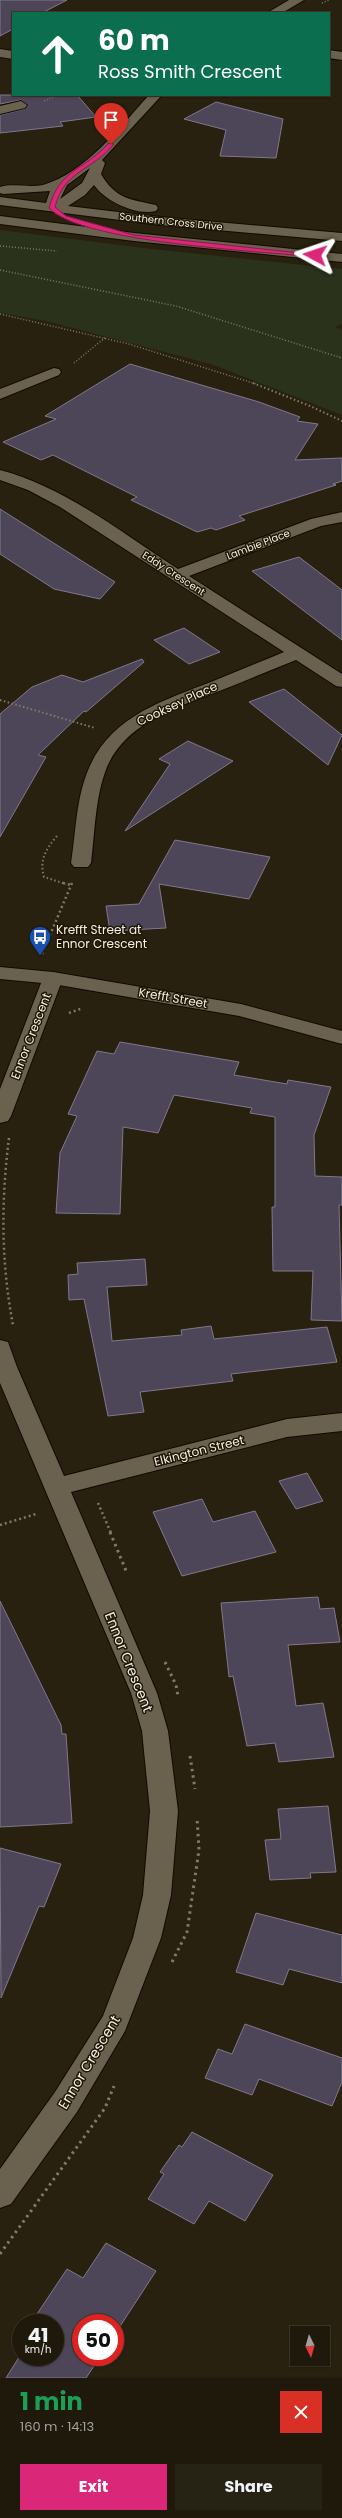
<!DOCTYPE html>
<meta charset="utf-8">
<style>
:root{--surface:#1e190b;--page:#262214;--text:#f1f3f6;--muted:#a1a09d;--line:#3c382c;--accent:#db2777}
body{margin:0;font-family:Poppins,sans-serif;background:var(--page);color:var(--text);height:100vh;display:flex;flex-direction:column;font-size:15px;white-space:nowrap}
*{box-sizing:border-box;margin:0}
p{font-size:13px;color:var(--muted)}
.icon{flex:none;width:22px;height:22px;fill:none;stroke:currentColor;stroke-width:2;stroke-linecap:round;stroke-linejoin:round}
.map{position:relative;height:2378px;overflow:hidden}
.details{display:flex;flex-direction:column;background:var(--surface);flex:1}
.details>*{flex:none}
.top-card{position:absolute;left:12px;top:12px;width:318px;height:84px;border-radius:0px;box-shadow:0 1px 3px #0004,0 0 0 1px var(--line);background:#0b6e4f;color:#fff;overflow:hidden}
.needle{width:26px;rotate:175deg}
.tools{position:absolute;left:290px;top:2326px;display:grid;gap:8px}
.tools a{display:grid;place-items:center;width:40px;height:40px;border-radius:0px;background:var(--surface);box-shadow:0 1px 3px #0004,0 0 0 1px var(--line);font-size:20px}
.speed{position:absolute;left:12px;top:2314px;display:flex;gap:8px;font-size:20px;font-weight:700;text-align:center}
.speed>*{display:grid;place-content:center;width:52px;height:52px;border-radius:50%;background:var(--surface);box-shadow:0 1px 3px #0004,0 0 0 1px var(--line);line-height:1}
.speed small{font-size:10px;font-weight:400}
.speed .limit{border:6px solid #d22;background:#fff;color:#111}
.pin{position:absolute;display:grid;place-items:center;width:34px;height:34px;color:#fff;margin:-41px -17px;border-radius:50% 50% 50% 0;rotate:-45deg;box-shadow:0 0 4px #0007}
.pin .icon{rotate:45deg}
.me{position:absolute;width:44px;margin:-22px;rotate:275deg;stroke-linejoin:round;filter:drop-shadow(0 0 3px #0008)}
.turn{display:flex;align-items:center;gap:14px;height:84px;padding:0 20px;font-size:18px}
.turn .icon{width:52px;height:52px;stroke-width:2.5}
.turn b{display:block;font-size:28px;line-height:34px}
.round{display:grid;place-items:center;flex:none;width:42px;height:42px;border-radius:0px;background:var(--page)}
.overview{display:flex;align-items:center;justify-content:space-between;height:68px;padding:0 20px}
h1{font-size:24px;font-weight:700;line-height:30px;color:#1e9e55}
.button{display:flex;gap:8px;margin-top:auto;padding:8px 20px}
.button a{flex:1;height:46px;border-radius:0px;background:var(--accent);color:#fff;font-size:16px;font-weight:700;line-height:46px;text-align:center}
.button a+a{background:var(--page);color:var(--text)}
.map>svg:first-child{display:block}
.green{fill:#2a321c}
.building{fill:#4d4659;stroke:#7f788c}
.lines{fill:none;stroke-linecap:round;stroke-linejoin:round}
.street-casing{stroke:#110a00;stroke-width:2}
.secondary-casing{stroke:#110a00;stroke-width:2}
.path-far3{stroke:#807a6b;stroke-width:1.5;stroke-dasharray:1 2;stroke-linecap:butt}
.path-far2{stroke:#807a6b;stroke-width:2;stroke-dasharray:1.5 2.5;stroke-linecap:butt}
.path-far1{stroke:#807a6b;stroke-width:2.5;stroke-dasharray:2 3;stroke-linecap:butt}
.path{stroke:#807a6b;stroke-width:3;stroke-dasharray:2.5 4;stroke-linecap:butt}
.street{fill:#6a614e;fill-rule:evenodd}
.secondary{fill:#6a614e;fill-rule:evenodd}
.route{fill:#db2777;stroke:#8e194d}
.labels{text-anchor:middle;stroke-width:3;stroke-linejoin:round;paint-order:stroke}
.far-street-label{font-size:10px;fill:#f4efe4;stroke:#1f1706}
.street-label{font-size:12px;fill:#f4efe4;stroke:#1f1706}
.poi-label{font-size:12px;fill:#f4efe4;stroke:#1f1706;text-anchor:start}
.near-street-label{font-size:14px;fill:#f4efe4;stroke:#1f1706}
</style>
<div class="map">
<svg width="342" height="2378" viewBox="0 0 342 2378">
<rect width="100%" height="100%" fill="#28210f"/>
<path class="green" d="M0,230L152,249L342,269V324L335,327L342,330V415L214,365L46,321L0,313Z"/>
<path class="building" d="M0,0H67L42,13H13V29L0,36Z
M0,95H77L96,117L60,122L63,126L0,133V115L25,109L28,105L21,100L0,104Z
M216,102L283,119L276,158L220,156L226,130L184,119Z
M130,364L259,402L300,417L297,421L318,424L295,460L342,458V481L333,484L336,485L239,516L245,520L216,530L211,528L197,532L131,500L137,497L53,455L41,460L3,442L56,419L45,416Z
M0,509L115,582L100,599L54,589L0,554Z
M299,557L342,590V640L252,571Z
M184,628L220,652L189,664L154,640Z
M142,659L144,662L86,712L84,711L38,755L46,757L0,837V714L32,687L62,675L83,682Z
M284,689L342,735L328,765L249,702Z
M188,741L233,761L125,831L170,764L159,759Z
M175,840L270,857L249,899L159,884L166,928L110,931L106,906L139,904Z
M120,1042L239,1062L234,1075L287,1084L288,1080L331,1087L314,1135L315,1176L342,1177V1205H339L342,1321L311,1320L313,1271H273L272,1207H275V1117L250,1113L252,1108L174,1095L158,1133L123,1127L120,1214L56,1213L60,1153L77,1116L68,1114L97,1051L114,1054Z
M145,1259L147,1285L107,1287L112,1341L182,1335L181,1330L211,1326L214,1339L327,1327L337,1362L231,1374L233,1381L140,1392L144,1412L108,1416L84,1299L69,1300L68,1275L78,1274L77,1263Z
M307,1473L323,1501L296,1509L279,1481Z
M202,1499L213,1522L255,1511L276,1552L182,1576L153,1512Z
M318,1597L320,1609L334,1608L340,1642L288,1645L296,1706L323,1703L334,1757L279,1762L275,1743L247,1746L233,1676L229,1677L221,1603Z
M0,1601L61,1725L62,1734H66L72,1823L0,1827Z
M328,1806L336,1872L310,1873L311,1878L270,1880L265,1840L281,1839L278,1809Z
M0,1848L61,1864L44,1907L39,1906L1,1998Z
M256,1913L342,1935V1983L289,1969L283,1985L236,1972Z
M245,2024L342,2058V2082L332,2106L259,2079L252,2095L205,2078L218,2049L232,2054Z
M192,2132L273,2175L245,2221L209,2201L194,2224L148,2199L164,2174L160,2172L179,2145L182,2147Z
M106,2243L156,2271L115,2334V2323H81V2357H100L86,2378H6L21,2354V2357H55V2323H42L45,2318L37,2314L67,2269L83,2278Z"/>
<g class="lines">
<g class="street-casing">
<path id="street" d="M0,49L13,51V59L0,57Z
M329,50L342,52V60L329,58Z
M21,101L27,105L25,108L0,114V106Z
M54,368L59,369L61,372L59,375L0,399V389Z
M0,470C65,487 122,533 178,569L311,519L342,512V522L321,526L189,576L342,674V687L336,686L296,660C271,670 247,680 222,690C180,706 126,722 107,767C95,797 95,832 91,863L88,867H74L71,863C76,832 76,797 89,768C110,717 164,700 211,682C235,672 260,662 284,652L60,507L28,490L0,480Z
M53,972L60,974L63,978L11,1116L8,1121L0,1123V1089L43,978L46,974Z
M0,1340L8,1342L17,1367L64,1476L287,1419L342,1413V1431L287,1437L71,1492L157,1693L168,1731L178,1811L171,1895L161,1938L125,2031L77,2112L11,2204L0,2208V2169L55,2092L103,2016L133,1938L143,1895L150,1811L142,1731L131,1693L0,1383Z"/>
</g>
<g class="secondary-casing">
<path id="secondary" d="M289,0H304L282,13H267Z
M149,95H162L102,160L105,163L101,174C116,199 129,199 156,205L158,208L156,211C136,216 105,201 94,185L85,195L68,206L160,217L342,233V241L160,225L0,205V197L46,203L50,191L3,194L0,193V187C14,183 29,188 43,185C85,173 121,126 149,95ZM90,168L82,183L60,199L67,185Z
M0,216L134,233L342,254V262L134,241L0,224Z
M0,967L53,972L241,1004L342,1031V1044L239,1016L53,984L0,979Z"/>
</g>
<path class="path-far3" d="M322,3L329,0
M44,101L58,95
M0,246L57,251
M0,270L176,306L342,358
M0,314L129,344L256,384
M74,363L106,337"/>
<path class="path-far2" d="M253,383L310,406L342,421
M0,700L95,728
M57,836C46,849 39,860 44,877L66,884"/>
<path class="path-far1" d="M63,883L71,885
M42,954L72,883
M69,1013L83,1008
M9,1138C1,1201 1,1262 13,1325
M98,1503L111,1533
M0,1525L36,1514"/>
<path class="path" d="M110,1532L127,1573
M165,1662L176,1685L178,1696
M190,1756L195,1789
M172,1962L187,1932L199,1850L197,1817
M0,2254L105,2108L114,2086"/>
<use href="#street" class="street"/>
<use href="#secondary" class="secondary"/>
</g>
<path class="route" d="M109,143L114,144C92,171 64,170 55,207L66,216L134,235L318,255L315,257C261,251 82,243 49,208C59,169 85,170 109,143Z"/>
<defs>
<g id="bus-pin" transform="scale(1.15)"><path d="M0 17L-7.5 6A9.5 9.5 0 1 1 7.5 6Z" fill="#1a4fb4" stroke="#1f1706"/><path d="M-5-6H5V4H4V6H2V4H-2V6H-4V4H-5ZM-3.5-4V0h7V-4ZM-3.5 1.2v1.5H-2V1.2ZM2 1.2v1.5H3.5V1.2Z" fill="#fff"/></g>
</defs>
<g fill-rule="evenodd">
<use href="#bus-pin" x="40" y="937"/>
</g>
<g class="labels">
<g class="far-street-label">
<text transform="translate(171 221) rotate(6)" y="4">Southern Cross Drive</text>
<text transform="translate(258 544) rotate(-21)" y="4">Lambie Place</text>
<text transform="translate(174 573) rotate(33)" y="4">Eddy Crescent</text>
</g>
<g class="street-label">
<text transform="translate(177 704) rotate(-25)" y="4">Cooksey Place</text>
<text transform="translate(173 998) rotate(10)" y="4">Krefft Street</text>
<text transform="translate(31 1036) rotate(-69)" y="4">Ennor Crescent</text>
<text transform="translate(199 1451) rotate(-14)" y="4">Elkington Street</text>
</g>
<g class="poi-label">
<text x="56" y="934">Krefft Street at<tspan x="56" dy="14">Ennor Crescent</tspan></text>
</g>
<g class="near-street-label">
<text transform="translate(129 1662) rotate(68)" y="5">Ennor Crescent</text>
<text transform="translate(89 2062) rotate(-59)" y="5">Ennor Crescent</text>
</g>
</g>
</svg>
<div class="tools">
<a><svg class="needle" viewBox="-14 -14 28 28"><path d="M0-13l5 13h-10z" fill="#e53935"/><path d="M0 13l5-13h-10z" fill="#a1a09d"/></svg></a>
</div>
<div class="speed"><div>41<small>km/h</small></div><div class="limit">50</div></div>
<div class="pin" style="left:111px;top:144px;background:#d93025"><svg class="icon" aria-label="arrive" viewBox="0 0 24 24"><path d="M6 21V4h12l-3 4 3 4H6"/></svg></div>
<svg class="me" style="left:315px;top:255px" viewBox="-20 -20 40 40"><path d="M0-17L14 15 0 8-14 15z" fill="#db2777" stroke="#fff" stroke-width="4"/></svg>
<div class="top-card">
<div class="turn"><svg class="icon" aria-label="ahead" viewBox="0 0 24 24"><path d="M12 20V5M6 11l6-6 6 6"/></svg><div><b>60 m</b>Ross Smith Crescent</div></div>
</div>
</div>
<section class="details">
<div class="overview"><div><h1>1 min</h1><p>160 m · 14:13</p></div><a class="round" style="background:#d93025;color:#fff"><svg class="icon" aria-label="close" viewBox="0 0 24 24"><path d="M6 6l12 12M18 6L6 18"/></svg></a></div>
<div class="button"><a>Exit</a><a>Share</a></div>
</section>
